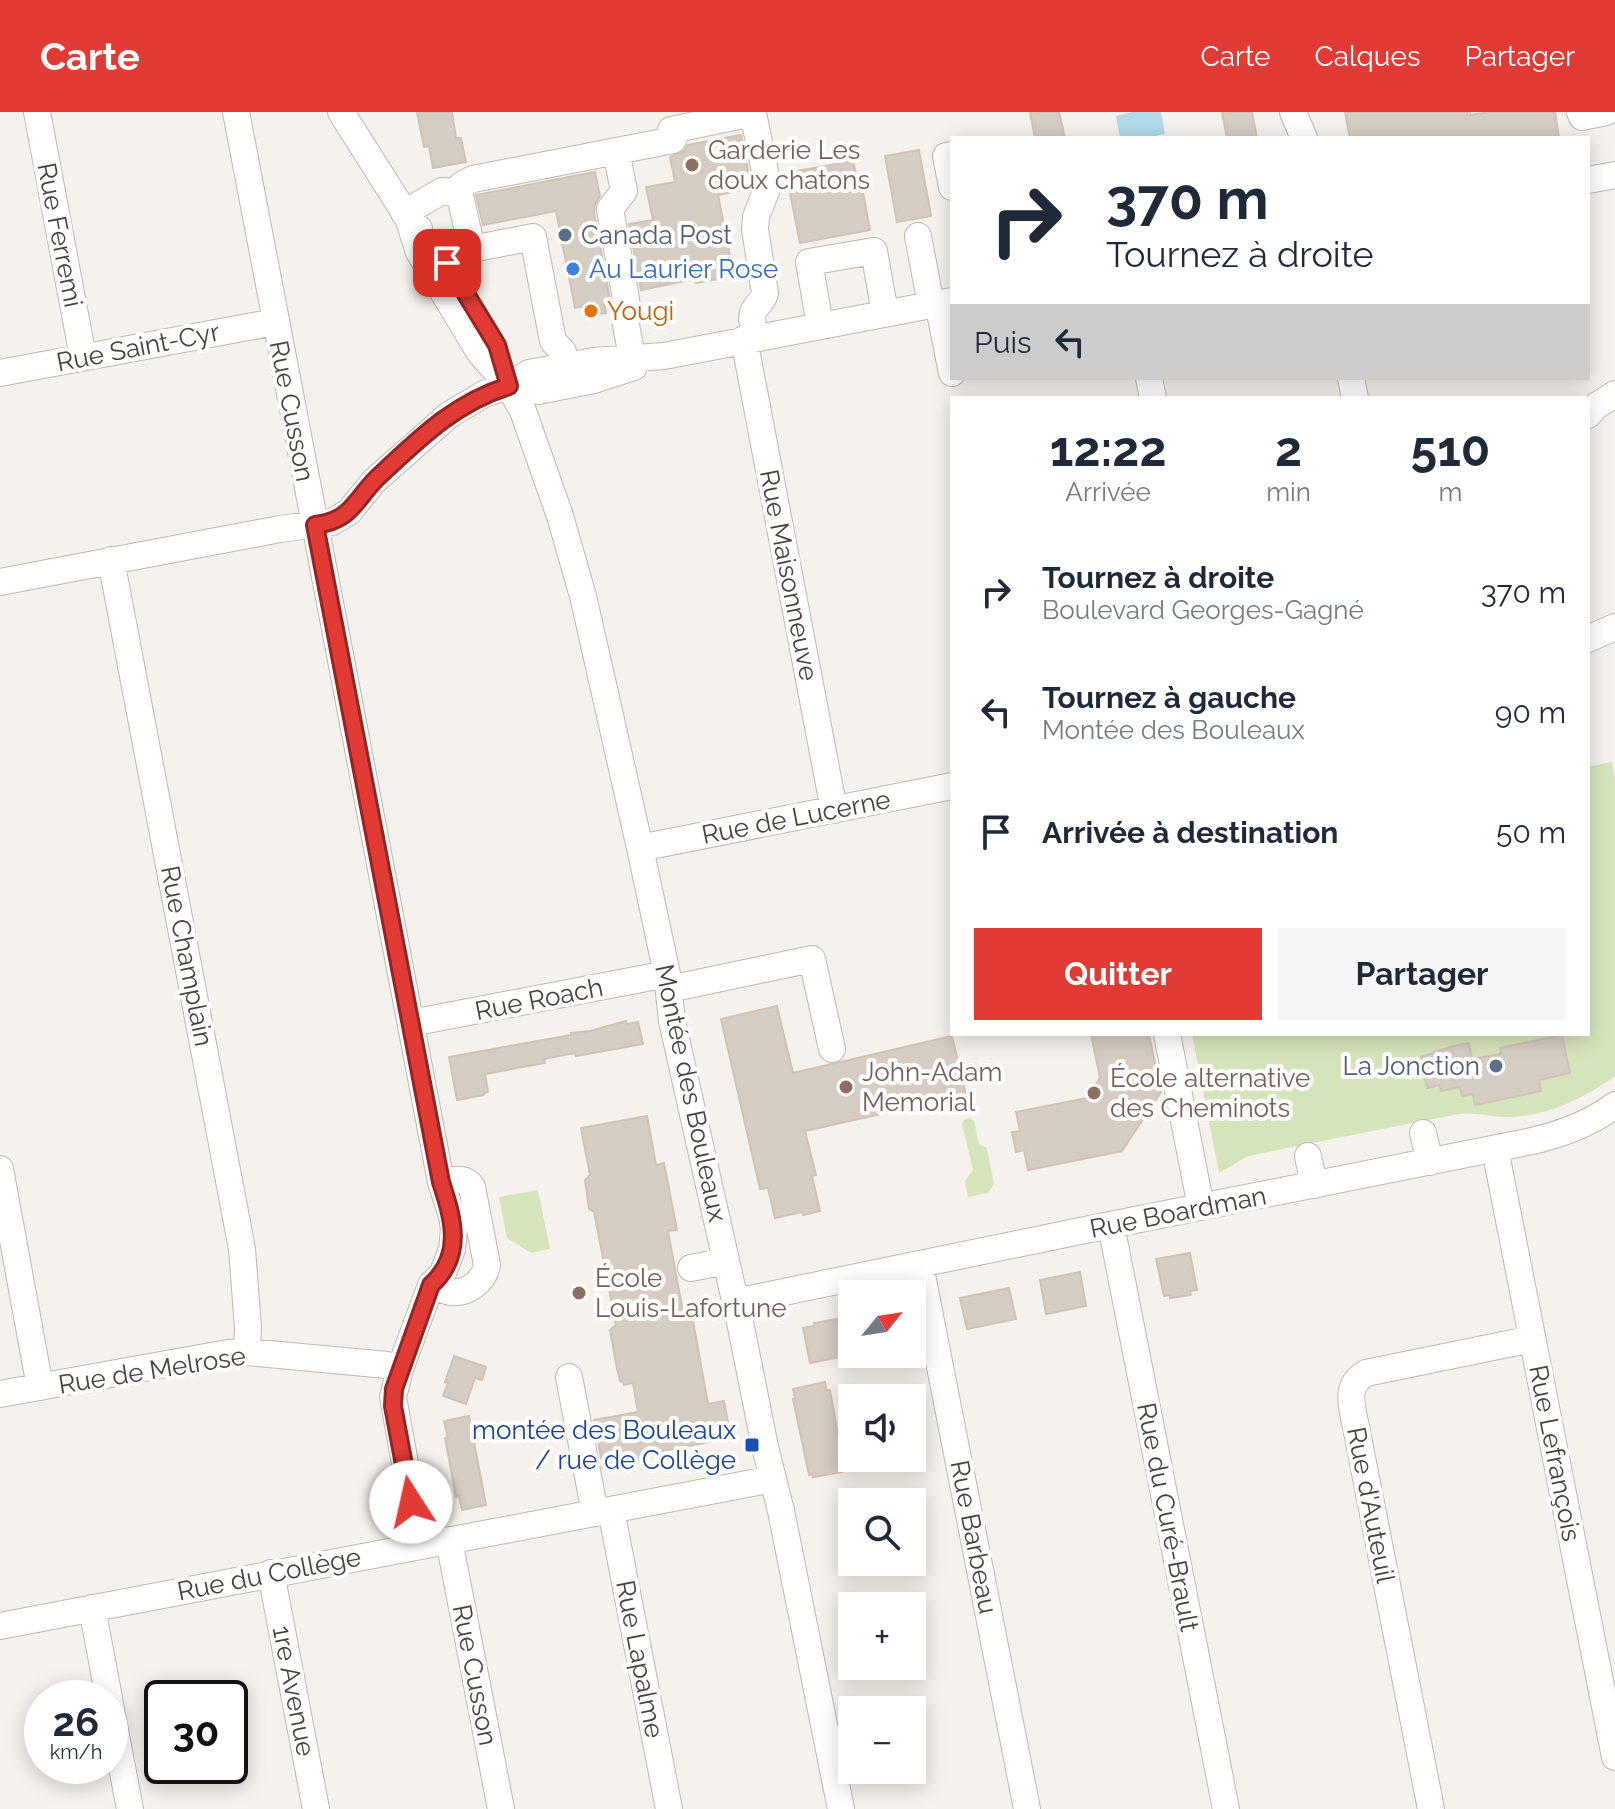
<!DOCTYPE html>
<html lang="fr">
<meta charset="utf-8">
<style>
:root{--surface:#fff;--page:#f6f6f7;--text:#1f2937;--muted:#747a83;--accent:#e23b36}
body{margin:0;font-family:Raleway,sans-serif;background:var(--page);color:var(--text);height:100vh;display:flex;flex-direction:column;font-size:30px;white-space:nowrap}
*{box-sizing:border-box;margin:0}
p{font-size:26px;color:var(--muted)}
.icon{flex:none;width:44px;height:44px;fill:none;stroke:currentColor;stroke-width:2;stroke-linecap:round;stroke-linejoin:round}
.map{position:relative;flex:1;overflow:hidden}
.sheet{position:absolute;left:950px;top:284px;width:640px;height:640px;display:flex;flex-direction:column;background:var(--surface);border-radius:0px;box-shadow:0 4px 20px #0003}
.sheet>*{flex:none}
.guide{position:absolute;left:950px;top:24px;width:640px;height:244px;border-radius:0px;box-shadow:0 4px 20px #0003;background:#fff;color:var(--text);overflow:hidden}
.needle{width:52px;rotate:60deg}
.buttons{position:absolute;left:838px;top:1168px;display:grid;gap:16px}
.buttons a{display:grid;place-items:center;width:88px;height:88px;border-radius:0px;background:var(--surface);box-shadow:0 4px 20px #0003;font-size:40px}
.speed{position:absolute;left:24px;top:1568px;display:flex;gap:16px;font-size:40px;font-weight:700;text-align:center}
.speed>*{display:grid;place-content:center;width:104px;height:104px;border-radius:50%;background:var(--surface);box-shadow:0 4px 20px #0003;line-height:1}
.speed small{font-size:20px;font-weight:400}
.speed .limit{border:4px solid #111;border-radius:12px;background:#fff;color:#111}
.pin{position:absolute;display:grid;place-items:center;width:68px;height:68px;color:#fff;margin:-34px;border-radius:16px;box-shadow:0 4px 12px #0006}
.me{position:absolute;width:88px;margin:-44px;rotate:350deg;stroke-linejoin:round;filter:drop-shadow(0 0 6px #0008)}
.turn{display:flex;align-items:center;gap:28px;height:168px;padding:0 24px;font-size:36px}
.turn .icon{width:104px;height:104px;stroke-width:2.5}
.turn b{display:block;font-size:56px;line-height:68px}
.then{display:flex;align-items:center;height:76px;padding:0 24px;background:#0003;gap:16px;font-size:30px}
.eta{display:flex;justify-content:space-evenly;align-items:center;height:136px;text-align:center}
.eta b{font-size:48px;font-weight:700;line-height:56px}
.action{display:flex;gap:16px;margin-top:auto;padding:16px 24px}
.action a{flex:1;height:92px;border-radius:0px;background:var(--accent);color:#fff;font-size:32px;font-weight:700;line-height:92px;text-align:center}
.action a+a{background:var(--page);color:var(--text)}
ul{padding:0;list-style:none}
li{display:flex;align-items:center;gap:24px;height:120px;padding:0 24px}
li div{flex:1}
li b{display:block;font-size:30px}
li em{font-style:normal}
header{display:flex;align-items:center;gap:48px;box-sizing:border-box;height:112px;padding:0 40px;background:var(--accent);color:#fff}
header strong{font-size:38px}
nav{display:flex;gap:44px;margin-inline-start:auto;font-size:28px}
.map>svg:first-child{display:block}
.green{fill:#d6e4bb}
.water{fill:#b1d9e9}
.building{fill:#d5ccc3;stroke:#cfc3b7;stroke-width:2}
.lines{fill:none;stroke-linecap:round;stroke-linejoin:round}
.minor-casing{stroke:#bfb8b0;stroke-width:28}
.minor{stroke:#fff;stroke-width:26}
.route-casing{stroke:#932623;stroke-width:20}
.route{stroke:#e23b36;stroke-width:14}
.education-dot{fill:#8d6e63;stroke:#fff;stroke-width:3}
.service-dot{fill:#5c6f8a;stroke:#fff;stroke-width:3}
.shop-dot{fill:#3f7fe0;stroke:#fff;stroke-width:3}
.food-dot{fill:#e8710a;stroke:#fff;stroke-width:3}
.transit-dot{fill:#1a4fb4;stroke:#fff;stroke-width:3}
.labels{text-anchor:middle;stroke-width:8;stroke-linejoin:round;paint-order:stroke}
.education-label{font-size:26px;fill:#785e54;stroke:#fff;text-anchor:start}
.street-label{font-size:26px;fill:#49413b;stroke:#fff}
.service-label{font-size:26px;fill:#4e5e75;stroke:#fff;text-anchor:start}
.shop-label{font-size:26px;fill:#366cbe;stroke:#fff;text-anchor:start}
.food-label{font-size:26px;fill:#c56008;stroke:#fff;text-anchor:start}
.transit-label{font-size:26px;fill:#164399;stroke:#fff;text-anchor:end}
</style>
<header>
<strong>Carte</strong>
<nav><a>Carte</a><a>Calques</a><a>Partager</a></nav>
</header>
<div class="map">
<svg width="1615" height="1697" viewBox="0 0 1615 1697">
<rect width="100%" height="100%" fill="#f5f1ed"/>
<path class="green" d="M1612,650L1615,668V964C1582,988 1543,1006 1502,1005C1488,1004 1473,1000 1459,1002C1389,1015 1318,1030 1248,1044L1219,1061L1192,922H1588V655Z
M970,1006L974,1009L979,1032L987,1036L994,1072L988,1081L968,1085L965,1069L973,1058L962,1012L965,1007Z
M538,1078L550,1137L531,1141L507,1126L499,1085Z"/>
<path class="water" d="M1133,0H1161L1165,22L1145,26H1120L1116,4Z"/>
<path class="building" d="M417,0H452L456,26H461L466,50L433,56L429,34L424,35Z
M1030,0H1059L1065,26H1035Z
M1222,0H1252L1257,26H1227Z
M1345,0H1470V3L1489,0H1555L1559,26H1350Z
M741,23L751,73L750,76L718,83L734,164L696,171L695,167L641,178L629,112L653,108L646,75L675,70L670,45L683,40L688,33Z
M919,38L931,104L897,110L885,44Z
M853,49L860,81L863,80L870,118L800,131L786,61Z
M595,60L600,84L595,93L594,100L610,188L604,189L606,201L586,204L584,194L575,196L556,99L483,113L476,83Z
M777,894L793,961L952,924L966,983L805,1019L816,1063L812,1064L820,1099L803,1103L802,1100L775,1106L768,1076L760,1077L721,907Z
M626,909L627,912L638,910L643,932L576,944L575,941L544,947L545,951L485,962L488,980L484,981V983L457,988L449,945L571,923V921L590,919Z
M1091,922H1149L1161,980L1122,1039L1028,1058L1024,1038L1016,1040L1012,1020L1020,1019L1016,1000L1087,986L1100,966Z
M1562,923L1570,961L1539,968L1541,979L1475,993L1473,982L1462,984L1460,975L1441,979L1440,973L1427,976L1421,945L1453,934L1469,931L1472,947L1501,942L1500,936Z
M647,1004L656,1053L664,1051L677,1118L668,1119L683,1200L691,1198L708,1292L724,1289L731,1326L646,1342L647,1347L603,1356L594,1308L638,1300L633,1271L624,1273L623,1270L620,1269L617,1257L610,1218L616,1213L594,1100L589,1097L585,1068L590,1063L581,1016Z
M1190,1141L1197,1178L1190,1179L1191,1183L1170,1186V1183L1164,1184L1156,1147Z
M1080,1160L1086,1194L1046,1202L1040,1168Z
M1009,1176L1016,1207L967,1217L960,1186Z
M837,1207V1209L847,1207L852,1240L845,1241V1244L810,1251L803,1216L814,1214V1211Z
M454,1244L486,1255L482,1268L475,1266L466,1292L443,1284L448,1271L445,1270Z
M825,1270L827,1279L830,1278L843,1351L840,1352L842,1360L813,1365L812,1362L809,1363L793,1287H795L793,1277Z
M469,1304L486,1393L462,1398L459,1384L456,1385L445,1326H448L444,1309Z"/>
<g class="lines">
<g class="minor-casing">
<path id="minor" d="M37,0L83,245
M236,0L441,1070L452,1104L454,1117L452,1137L443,1161L431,1173L400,1257L393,1285L420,1434
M341,0L408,106L419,117
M1293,0L1304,26
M1580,0L1582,5L1606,0
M616,39L624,79L610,97L625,181L627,194L625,208L634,255
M952,43L946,44L952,75
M1588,68L1615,63
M454,80L463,72L473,67L673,28L671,18L753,1L768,74L756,105L755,117L765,181C763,190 758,191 754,198C750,206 754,217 756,225
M404,101L442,79L454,80L461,88L472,137
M408,106L419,140L480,241L509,274L523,299L560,404L583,484L640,736L667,862L672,909L741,1215L765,1335L781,1399L841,1697
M918,124L931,193
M447,151L472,137L533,125L553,229L563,240L568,254
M938,191L952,261
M820,213L809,150L874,139L885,201
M744,227L834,698
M0,261L275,210
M1149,266L1153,286
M1351,266L1355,286
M509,274L538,279L594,268L631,256
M1588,303L1596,294L1615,282
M111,448L242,1137L248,1216L247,1240
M0,470L280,417L332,410L349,400L374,369L449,303L484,282L509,274L529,261L594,249L664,244L952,189
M1588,527L1615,515
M640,736L952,674
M669,877L812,847L832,937
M411,911L667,862
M1167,922L1201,1095
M1423,1021L1430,1050
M1495,1037L1615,1645
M1308,1044L1314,1073
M0,1057L40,1275
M1111,1113L1226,1697
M920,1153L1027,1697
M691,1156L726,1149
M431,1173C437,1175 444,1179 451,1180C468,1182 484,1169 487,1153L472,1075C465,1064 452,1068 441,1070
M735,1190L1085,1118L1532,1029C1562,1022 1590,1012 1615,993
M569,1265L595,1401
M0,1282L228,1241L247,1240L387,1253L400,1257
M611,1398L669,1697
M449,1428L501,1697
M271,1461L316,1697
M92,1496L109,1586
M0,1514L773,1367
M110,1592L130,1697
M1431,1697L1356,1315C1352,1294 1344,1274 1366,1261L1532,1227"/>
</g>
<use href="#minor" class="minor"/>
</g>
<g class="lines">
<g class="route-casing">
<path id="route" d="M411,1390L393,1294L394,1277L431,1173C464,1143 453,1107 441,1070L315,413C351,409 355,388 377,366C419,327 454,291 509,274L497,233L447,151"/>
</g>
<use href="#route" class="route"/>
</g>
<g class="education-dot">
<circle cx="692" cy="53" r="8"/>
<circle cx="846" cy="975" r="8"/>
<circle cx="1094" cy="981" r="8"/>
<circle cx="579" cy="1181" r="8"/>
</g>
<g class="service-dot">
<circle cx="565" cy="123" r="8"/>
<circle cx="1496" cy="954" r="8"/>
</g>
<circle class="shop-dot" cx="573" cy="157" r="8"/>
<circle class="food-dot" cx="591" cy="199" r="8"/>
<rect class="transit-dot" x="744" y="1325" width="16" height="16" rx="4"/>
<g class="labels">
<g class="education-label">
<text x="708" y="47">Garderie Les<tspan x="708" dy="30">doux chatons</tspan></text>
<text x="862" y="969">John-Adam<tspan x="862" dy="30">Memorial</tspan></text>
<text x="1110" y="975">École alternative<tspan x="1110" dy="30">des Cheminots</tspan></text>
<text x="595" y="1175">École<tspan x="595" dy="30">Louis-Lafortune</tspan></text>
</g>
<g class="street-label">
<text transform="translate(60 123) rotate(79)" y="9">Rue Ferremi</text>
<text transform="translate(138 235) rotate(-11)" y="9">Rue Saint-Cyr</text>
<text transform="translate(292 299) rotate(79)" y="9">Rue Cusson</text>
<text transform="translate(789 463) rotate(79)" y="9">Rue Maisonneuve</text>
<text transform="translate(796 705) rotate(-11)" y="9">Rue de Lucerne</text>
<text transform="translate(187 844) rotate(79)" y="9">Rue Champlain</text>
<text transform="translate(539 887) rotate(-11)" y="9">Rue Roach</text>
<text transform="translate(691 981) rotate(78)" y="9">Montée des Bouleaux</text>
<text transform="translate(1178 1100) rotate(-11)" y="9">Rue Boardman</text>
<text transform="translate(152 1258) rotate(-9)" y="9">Rue de Melrose</text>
<text transform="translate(1555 1341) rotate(79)" y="9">Rue Lefrançois</text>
<text transform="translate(1371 1393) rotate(79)" y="9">Rue d'Auteuil</text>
<text transform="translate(1168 1405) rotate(79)" y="9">Rue du Curé-Brault</text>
<text transform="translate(974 1425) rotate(79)" y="9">Rue Barbeau</text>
<text transform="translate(269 1462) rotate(-11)" y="9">Rue du Collège</text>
<text transform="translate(640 1547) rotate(79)" y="9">Rue Lapalme</text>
<text transform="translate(475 1563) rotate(79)" y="9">Rue Cusson</text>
<text transform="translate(294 1579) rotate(79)" y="9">1re Avenue</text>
</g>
<g class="service-label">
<text x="581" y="132">Canada Post</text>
<text x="1480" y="963" text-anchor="end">La Jonction</text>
</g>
<g class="shop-label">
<text x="589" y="166">Au Laurier Rose</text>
</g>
<g class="food-label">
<text x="607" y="208">Yougi</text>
</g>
<g class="transit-label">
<text x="736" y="1327">montée des Bouleaux<tspan x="736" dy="30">/ rue de Collège</tspan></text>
</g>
</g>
</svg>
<div class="buttons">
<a><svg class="needle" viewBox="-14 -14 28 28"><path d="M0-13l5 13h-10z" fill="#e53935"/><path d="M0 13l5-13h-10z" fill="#747a83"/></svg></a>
<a><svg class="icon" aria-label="sound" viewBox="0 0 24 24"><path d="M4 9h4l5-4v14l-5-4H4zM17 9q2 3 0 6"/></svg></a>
<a><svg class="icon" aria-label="search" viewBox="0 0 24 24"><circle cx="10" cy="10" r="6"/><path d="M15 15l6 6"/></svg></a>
<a>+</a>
<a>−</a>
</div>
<div class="speed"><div>26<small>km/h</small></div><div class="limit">30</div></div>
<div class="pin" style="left:447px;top:151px;background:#d93025"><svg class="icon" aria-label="arrive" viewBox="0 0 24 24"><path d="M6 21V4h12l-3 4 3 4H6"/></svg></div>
<svg class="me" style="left:411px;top:1390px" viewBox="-20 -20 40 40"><circle r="19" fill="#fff"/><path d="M0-13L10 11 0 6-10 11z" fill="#e23b36"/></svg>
<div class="guide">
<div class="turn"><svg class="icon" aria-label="right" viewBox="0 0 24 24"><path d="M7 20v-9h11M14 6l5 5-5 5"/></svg><div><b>370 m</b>Tournez à droite</div></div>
<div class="then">Puis<svg class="icon" aria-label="left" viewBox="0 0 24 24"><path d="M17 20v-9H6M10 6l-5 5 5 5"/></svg></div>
</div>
<section class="sheet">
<div class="eta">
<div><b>12:22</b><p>Arrivée</p></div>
<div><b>2</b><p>min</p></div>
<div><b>510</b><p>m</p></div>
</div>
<ul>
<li><svg class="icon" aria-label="right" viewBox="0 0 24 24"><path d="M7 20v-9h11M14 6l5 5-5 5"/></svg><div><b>Tournez à droite</b><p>Boulevard Georges-Gagné</p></div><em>370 m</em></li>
<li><svg class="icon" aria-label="left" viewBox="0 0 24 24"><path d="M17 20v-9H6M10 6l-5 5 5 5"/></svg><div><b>Tournez à gauche</b><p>Montée des Bouleaux</p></div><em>90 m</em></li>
<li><svg class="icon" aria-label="arrive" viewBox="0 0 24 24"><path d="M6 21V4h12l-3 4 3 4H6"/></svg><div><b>Arrivée à destination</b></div><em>50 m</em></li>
</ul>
<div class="action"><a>Quitter</a><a>Partager</a></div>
</section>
</div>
